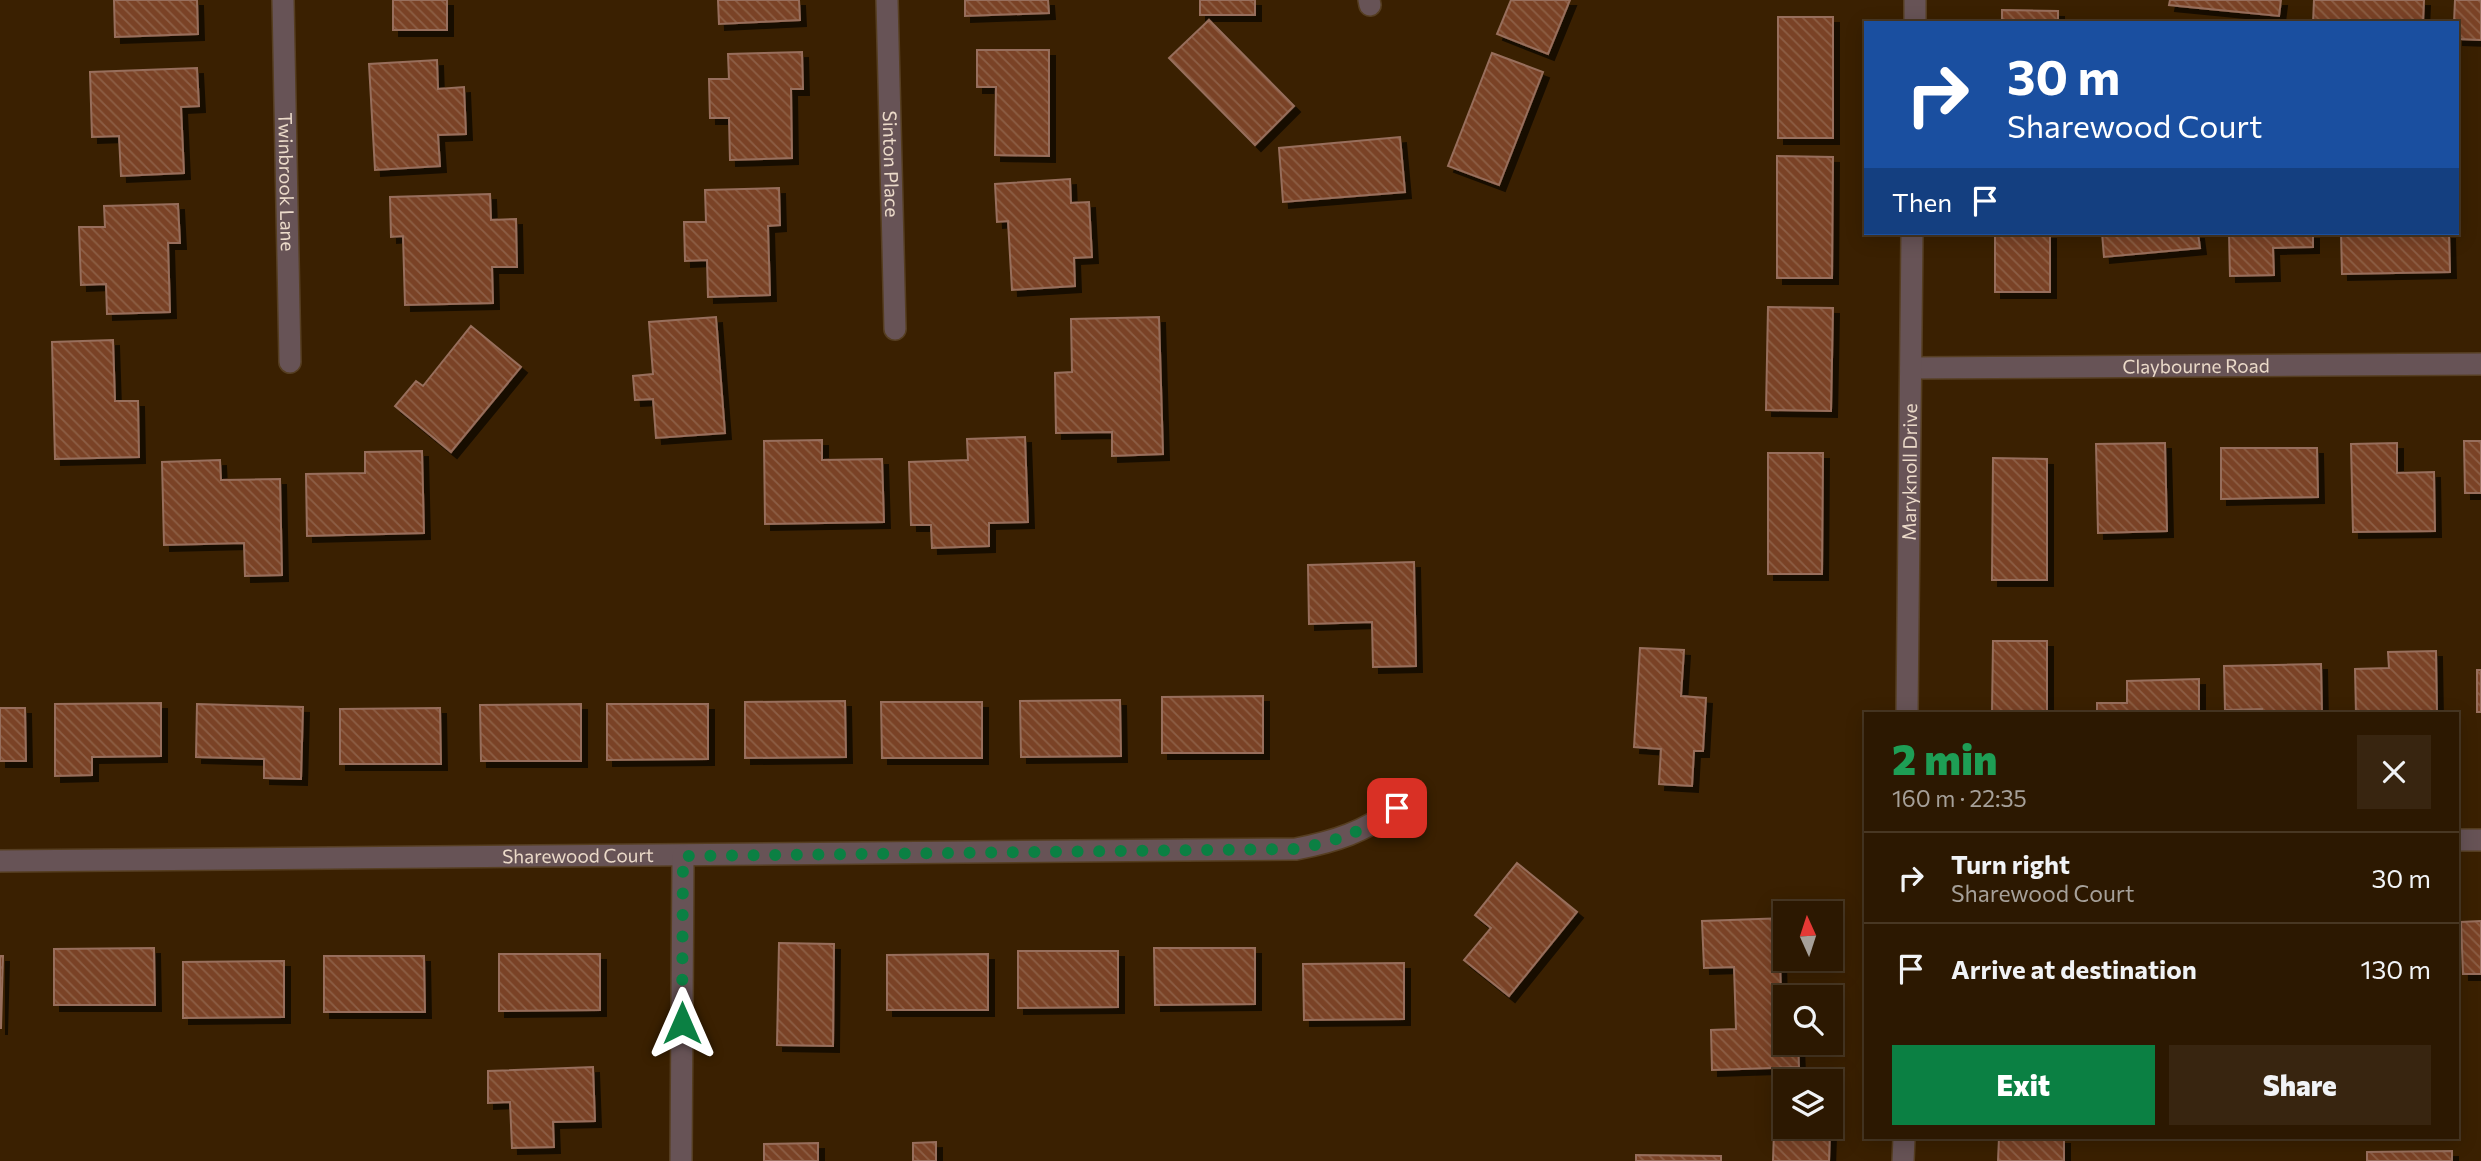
<!DOCTYPE html>
<meta charset="utf-8">
<style>
:root{--surface:#2c1801;--page:#382510;--text:#f1f3f6;--muted:#a6a099;--line:#483723;--accent:#0b8043}
body{margin:0;font-family:Commissioner,sans-serif;background:var(--page);color:var(--text);height:100vh;display:flex;flex-direction:column;font-size:26px;white-space:nowrap}
*{box-sizing:border-box;margin:0}
p{font-size:23px;color:var(--muted)}
.icon{flex:none;width:38px;height:38px;fill:none;stroke:currentColor;stroke-width:2;stroke-linecap:round;stroke-linejoin:round}
.map{position:relative;flex:1;overflow:hidden}
.details{position:absolute;left:1864px;top:712px;width:595px;height:427px;display:flex;flex-direction:column;background:var(--surface);border-radius:0px;box-shadow:0 4px 18px #0003,0 0 0 2px var(--line)}
.details>*{flex:none}
.guide{position:absolute;left:1864px;top:21px;width:595px;height:214px;border-radius:0px;box-shadow:0 4px 18px #0003,0 0 0 2px var(--line);background:#1a4fa0;color:#fff;overflow:hidden}
.needle{width:46px;rotate:357deg}
.controls{position:absolute;left:1773px;top:901px;display:grid;gap:14px}
.controls a{display:grid;place-items:center;width:70px;height:70px;border-radius:0px;background:var(--surface);box-shadow:0 4px 18px #0003,0 0 0 2px var(--line);font-size:35px}
.pin{position:absolute;display:grid;place-items:center;width:60px;height:60px;color:#fff;margin:-30px;border-radius:14px;box-shadow:0 4px 10px #0006}
.me{position:absolute;width:77px;margin:-38px;rotate:0deg;stroke-linejoin:round;filter:drop-shadow(0 0 5px #0008)}
.turn{display:flex;align-items:center;gap:24px;height:147px;padding:0 28px;font-size:32px}
.turn .icon{width:91px;height:91px;stroke-width:2.5}
.turn b{display:block;font-size:49px;line-height:60px}
.then{display:flex;align-items:center;height:66px;padding:0 28px;background:#0003;gap:14px;font-size:26px}
.round{display:grid;place-items:center;flex:none;width:74px;height:74px;border-radius:0px;background:var(--page)}
.overview{display:flex;align-items:center;justify-content:space-between;height:119px;padding:0 28px}
h1{font-size:42px;font-weight:800;line-height:52px;color:#1e9e55}
.button{display:flex;gap:14px;margin-top:auto;padding:14px 28px}
.button a{flex:1;height:80px;border-radius:0px;background:var(--accent);color:#fff;font-size:28px;font-weight:800;line-height:80px;text-align:center}
.button a+a{background:var(--page);color:var(--text)}
ul{padding:0;list-style:none}
li{display:flex;align-items:center;gap:21px;height:91px;padding:0 28px;border-top:2px solid var(--line)}
li div{flex:1}
li b{display:block;font-size:26px}
li em{font-style:normal}
.map>svg:first-child{display:block}
.building{fill:url(#building-back-hatch);stroke:#976e5b;stroke-width:2;filter:url(#shadow)}
.lines{fill:none;stroke-linecap:round;stroke-linejoin:round}
.minor-casing{stroke:#563e21;stroke-width:24}
.minor{stroke:#675356;stroke-width:21}
.route{stroke:#0b8043;stroke-width:12;stroke-dasharray:0 21.6}
.labels{text-anchor:middle;stroke-width:7;stroke-linejoin:round;paint-order:stroke}
.street-label{font-size:19px;fill:#ebdac9;stroke:#3a2001}
</style>
<div class="map">
<svg width="2481" height="1161" viewBox="0 0 2481 1161">
<defs>
<pattern id="building-back-hatch" width="6" height="6" patternUnits="userSpaceOnUse" patternTransform="scale(1.75)"><rect width="6" height="6" fill="#7a4327"/><path d="M-1 5l2 2M0 0l6 6M5-1l2 2" fill="none" stroke="#8d5e45"/></pattern>
<filter id="shadow"><feDropShadow dx="6" dy="6" stdDeviation="0" flood-color="#0009"/></filter>
</defs>
<rect width="100%" height="100%" fill="#3a2001"/>
<path class="building" d="M114,0H197L198,34L115,37Z
M393,0H447V30H393Z
M718,0H799L800,20L719,24Z
M965,0H1048L1049,13L965,16Z
M1200,0H1255V15H1200Z
M1511,0H1570L1548,54L1497,34Z
M2170,0H2281L2279,16L2169,5Z
M2314,0H2424L2423,23H2313Z
M2455,0H2481V40L2457,39V23H2454Z
M2002,10L2058,11V23H2002Z
M1778,17H1833V138H1778Z
M1209,20L1294,106L1255,145L1169,58Z
M977,50H1049V156L995,155L996,87H977Z
M802,52L803,89H791L792,158L730,160L729,118H710L709,79H729L728,54Z
M1492,53L1543,72L1499,185L1448,166Z
M437,60L438,89L464,87L466,134L438,135L440,166L375,170L369,64Z
M197,68L199,106L181,107L184,173L121,176L119,136L92,137L90,72Z
M1400,137L1405,192L1283,202L1279,148Z
M1777,156L1833,157L1832,278H1777Z
M1070,179L1071,203L1089,202L1092,257L1074,258L1075,286L1012,290L1008,221L997,222L995,184Z
M779,188L780,225L768,226L770,295L708,297L707,260L685,261L684,222H706L705,190Z
M490,194L491,220L516,219L517,267H492L493,303L405,305L403,236L391,237L390,197Z
M178,204L180,243H168L170,312L107,314L106,284L81,285L79,227H105L104,206Z
M1995,233H2050V292H1995Z
M2102,233H2198L2200,248L2104,257Z
M2229,233H2313V247L2273,248L2274,275L2230,276Z
M2341,233H2449L2450,272L2342,274Z
M1768,307L1833,308L1831,411L1766,410Z
M716,317L725,433L656,438L653,399L635,400L633,376L653,374L649,322Z
M1159,317L1163,454L1112,456V432L1056,433L1055,373L1072,372L1071,319Z
M471,326L521,367L451,452L395,406L416,381L423,386Z
M113,340L115,401H138L139,457L55,459L52,342Z
M1025,437L1028,522L989,523V546L932,548L931,525H911L909,462L968,460L967,439Z
M822,440V460L882,459L884,522L765,524L764,441Z
M2464,441H2481V493H2465Z
M2165,443L2167,531L2098,533L2096,444Z
M2397,443V473L2434,472L2435,531L2353,532L2351,444Z
M2221,448H2317L2318,497L2221,499Z
M422,451L424,533L307,536L306,474L365,473V452Z
M1768,453H1823L1822,574H1768Z
M1993,458L2047,459V580H1992Z
M220,460L221,480L280,479L282,575L245,576L244,543L164,545L162,462Z
M1414,562L1416,666L1373,667L1372,622L1309,624L1308,565Z
M1993,641H2047V714H1992Z
M1640,648L1684,650L1681,696L1706,698L1703,751H1694L1692,786L1659,784L1661,749L1634,747Z
M2436,651L2437,714H2356L2355,669L2389,668L2388,652Z
M2321,664L2322,714H2262V709L2225,710L2224,666Z
M2477,670H2481V712H2477Z
M2199,679V714H2097V703H2127V681Z
M1263,696V753H1162V697Z
M1120,700L1121,756L1021,757L1020,701Z
M845,701L846,757L745,758V702Z
M881,702H982V758H882Z
M161,703V756L92,757V775L55,776V704Z
M197,704L303,707L301,779L264,778V759L196,757Z
M581,704V761H481L480,705Z
M607,704H708V759L607,760Z
M0,708H25L26,761H0Z
M440,708L441,764H340V709Z
M1517,863L1577,912L1509,996L1464,960L1491,928L1475,915Z
M1785,918V959H1792L1780,960L1782,1026H1785V1043H1798L1799,1067L1712,1070L1711,1030L1736,1029L1734,967L1704,968L1702,921Z
M2481,921V974H2463L2461,922Z
M779,943L834,944L833,1046L777,1045Z
M154,948L155,1005H54V949Z
M1154,948H1255V1004L1155,1005Z
M1018,951H1118V1007L1018,1008Z
M499,954H600V1010L499,1011Z
M988,954V1010H887V955Z
M0,956H3L1,1028H0Z
M324,956H424L425,1012H324Z
M284,961V1017L183,1018V962Z
M1404,963V1019L1304,1020L1303,964Z
M593,1067L595,1121L553,1122L554,1147L512,1148L510,1102L488,1103V1071Z
M1774,1131H1830L1829,1161H1773Z
M1999,1138H2064V1161H1998Z
M936,1142V1161H913V1143Z
M818,1143V1161H764V1144Z
M2452,1151V1161H2367V1152Z
M1636,1155L1721,1156V1161H1636Z"/>
<g class="lines">
<g class="minor-casing">
<g id="minor">
<path id="s1" d="M283,0L290,362"/>
<path id="s2" d="M887,0L895,329"/>
<path d="M1369,0L1370,5"/>
<path d="M1915,23V0"/>
<path id="s3" d="M1911,368L2481,364"/>
<path id="s4" d="M1907,714L1912,233"/>
<path d="M2457,840H2481"/>
<path id="s5" d="M0,861L1296,849C1337,841 1363,832 1397,808"/>
<path d="M681,1161L683,856"/>
<path d="M1903,1161L1904,1138"/>
</g>
</g>
<use href="#minor" class="minor"/>
</g>
<g class="lines">
<path class="route" d="M682,1023L683,856L1296,849C1337,841 1363,832 1397,808"/>
</g>
<g class="labels">
<g class="street-label">
<text dy="7" stroke="none"><textPath href="#s2" startOffset="164">Sinton Place</textPath></text>
<text dy="7" stroke="none"><textPath href="#s1" startOffset="182">Twinbrook Lane</textPath></text>
<text dy="7" stroke="none"><textPath href="#s3" startOffset="285">Claybourne Road</textPath></text>
<text dy="7" stroke="none"><textPath href="#s4" startOffset="242">Maryknoll Drive</textPath></text>
<text dy="7" stroke="none"><textPath href="#s5" startOffset="578">Sharewood Court</textPath></text>
</g>
</g>
</svg>
<div class="controls">
<a><svg class="needle" viewBox="-14 -14 28 28"><path d="M0-13l5 13h-10z" fill="#e53935"/><path d="M0 13l5-13h-10z" fill="#a6a099"/></svg></a>
<a><svg class="icon" aria-label="search" viewBox="0 0 24 24"><circle cx="10" cy="10" r="6"/><path d="M15 15l6 6"/></svg></a>
<a><svg class="icon" aria-label="layers" viewBox="0 0 24 24"><path d="M12 4l9 5-9 5-9-5zM3 14l9 5 9-5"/></svg></a>
</div>
<div class="pin" style="left:1397px;top:808px;background:#d93025"><svg class="icon" aria-label="arrive" viewBox="0 0 24 24"><path d="M6 21V4h12l-3 4 3 4H6"/></svg></div>
<svg class="me" style="left:682px;top:1023px" viewBox="-20 -20 40 40"><path d="M0-17L14 15 0 8-14 15z" fill="#0b8043" stroke="#fff" stroke-width="4"/></svg>
<div class="guide">
<div class="turn"><svg class="icon" aria-label="right" viewBox="0 0 24 24"><path d="M7 20v-9h11M14 6l5 5-5 5"/></svg><div><b>30 m</b>Sharewood Court</div></div>
<div class="then">Then<svg class="icon" aria-label="arrive" viewBox="0 0 24 24"><path d="M6 21V4h12l-3 4 3 4H6"/></svg></div>
</div>
<section class="details">
<div class="overview"><div><h1>2 min</h1><p>160 m · 22:35</p></div><a class="round"><svg class="icon" aria-label="close" viewBox="0 0 24 24"><path d="M6 6l12 12M18 6L6 18"/></svg></a></div>
<ul>
<li><svg class="icon" aria-label="right" viewBox="0 0 24 24"><path d="M7 20v-9h11M14 6l5 5-5 5"/></svg><div><b>Turn right</b><p>Sharewood Court</p></div><em>30 m</em></li>
<li><svg class="icon" aria-label="arrive" viewBox="0 0 24 24"><path d="M6 21V4h12l-3 4 3 4H6"/></svg><div><b>Arrive at destination</b></div><em>130 m</em></li>
</ul>
<div class="button"><a>Exit</a><a>Share</a></div>
</section>
</div>
